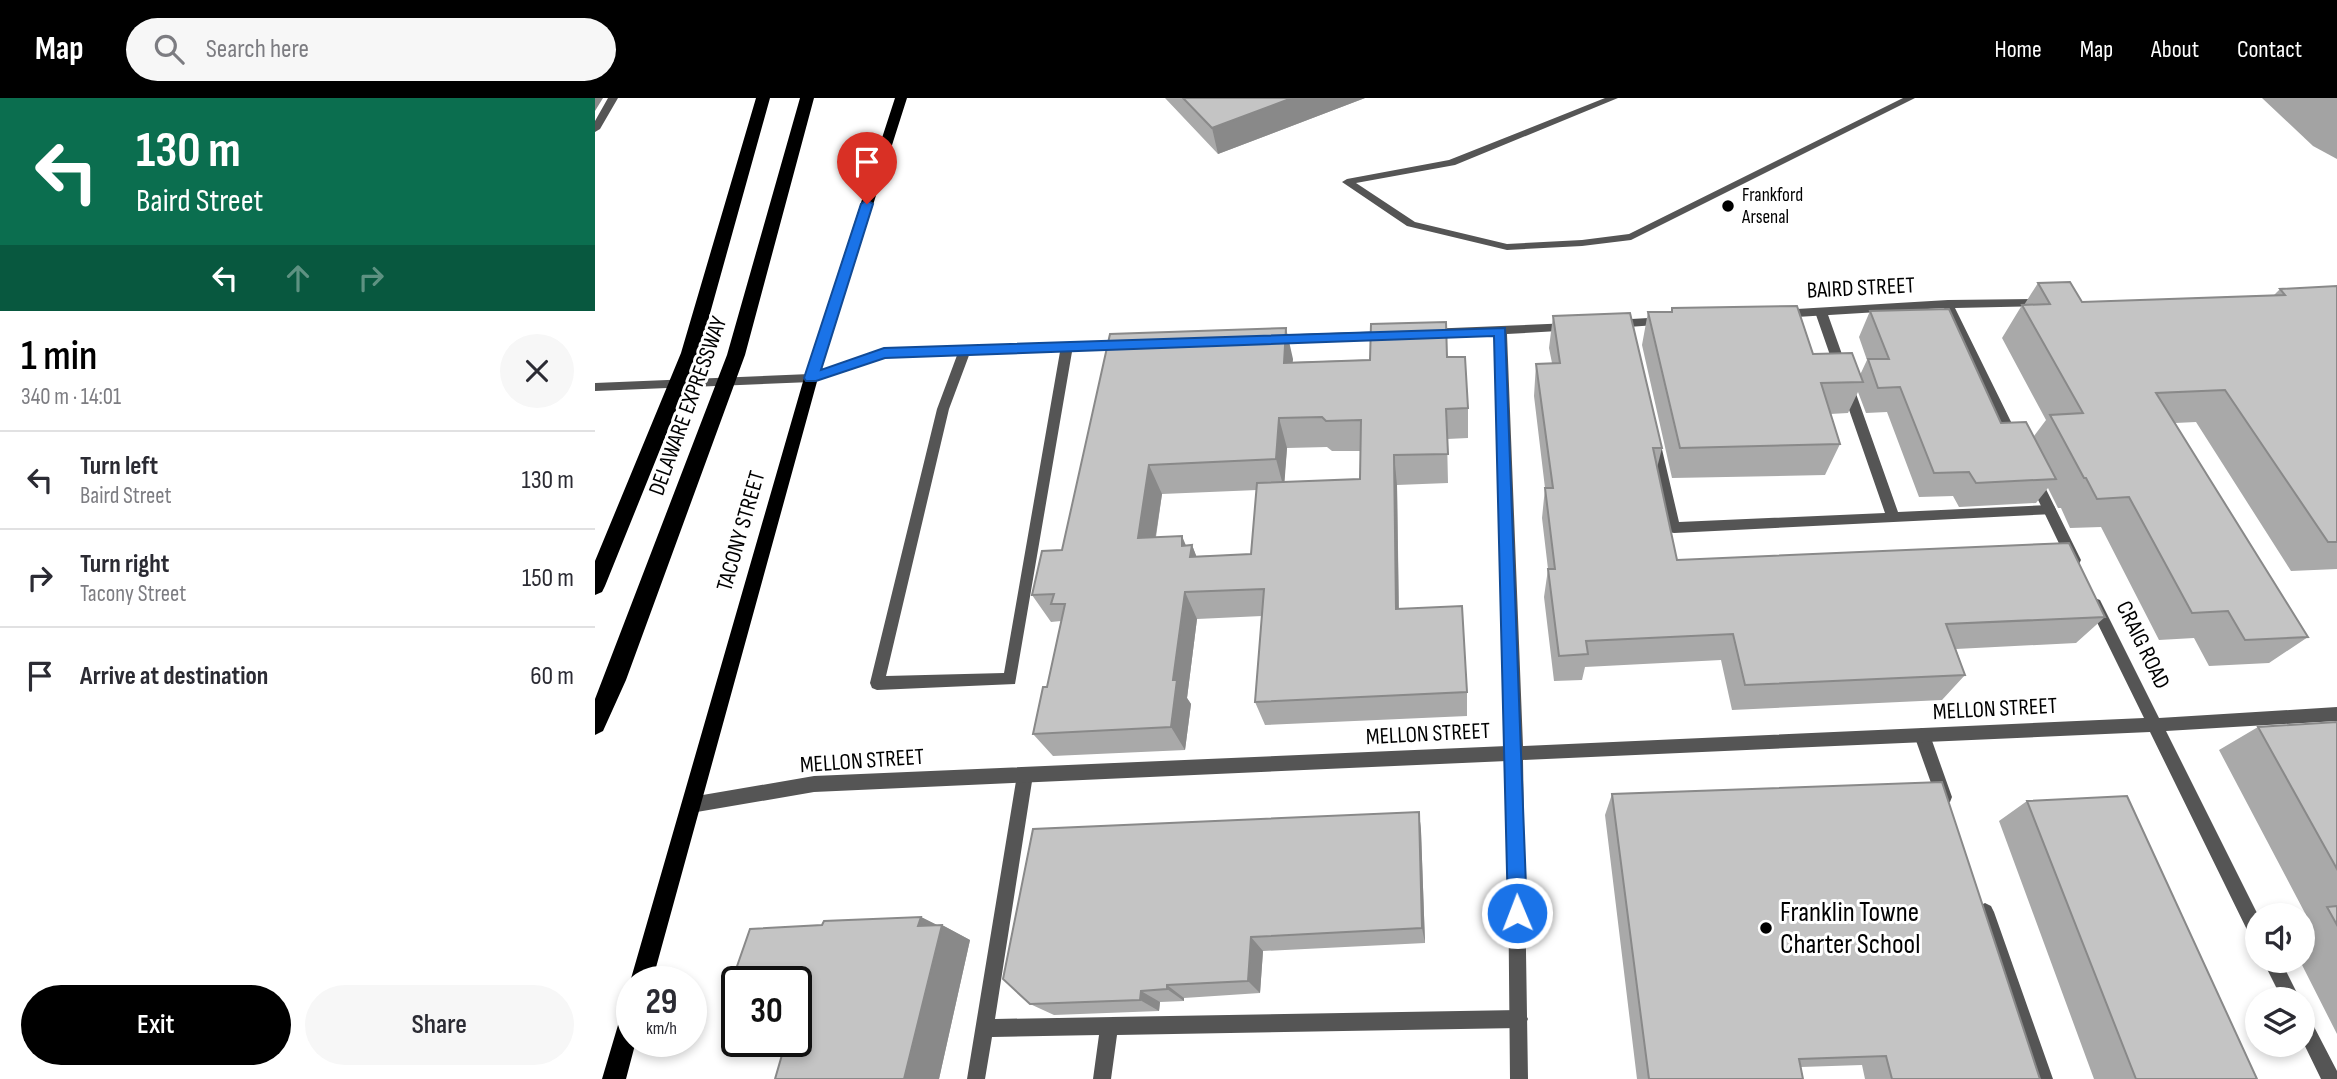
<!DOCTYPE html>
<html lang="en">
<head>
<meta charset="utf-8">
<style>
  :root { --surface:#fff; --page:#f7f7f7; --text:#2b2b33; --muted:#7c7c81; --line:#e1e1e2; --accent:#000 }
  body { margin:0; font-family:"Sofia Sans Condensed",sans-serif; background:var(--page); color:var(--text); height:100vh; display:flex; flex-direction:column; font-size:26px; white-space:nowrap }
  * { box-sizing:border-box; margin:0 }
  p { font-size:23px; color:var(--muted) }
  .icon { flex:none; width:38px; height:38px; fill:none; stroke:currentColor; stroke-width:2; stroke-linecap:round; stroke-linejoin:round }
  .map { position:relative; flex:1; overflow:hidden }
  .sheet { display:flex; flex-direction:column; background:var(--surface); width:595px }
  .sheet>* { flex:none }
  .top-card { background:#0b6e4f; color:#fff; overflow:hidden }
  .buttons { position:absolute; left:1650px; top:805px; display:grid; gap:14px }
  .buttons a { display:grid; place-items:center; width:70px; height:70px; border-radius:50%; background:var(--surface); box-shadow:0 4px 10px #0003; font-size:35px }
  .speed { position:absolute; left:21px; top:868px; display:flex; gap:14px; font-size:35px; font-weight:700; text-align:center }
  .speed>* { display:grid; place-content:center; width:91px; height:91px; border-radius:50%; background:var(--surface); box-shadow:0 4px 10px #0003; line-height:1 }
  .speed small { font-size:18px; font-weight:400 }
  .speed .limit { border:4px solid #111; border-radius:10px; background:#fff; color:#111 }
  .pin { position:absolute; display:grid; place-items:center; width:60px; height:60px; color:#fff; margin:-72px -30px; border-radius:50% 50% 50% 0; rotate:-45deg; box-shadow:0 0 7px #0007 }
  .pin .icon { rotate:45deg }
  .me { position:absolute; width:77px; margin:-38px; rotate:359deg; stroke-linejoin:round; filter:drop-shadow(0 0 5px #0008) }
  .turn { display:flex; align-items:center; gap:24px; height:147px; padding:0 21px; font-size:32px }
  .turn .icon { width:91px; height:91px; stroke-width:2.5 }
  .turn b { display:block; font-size:49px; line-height:60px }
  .lanes { display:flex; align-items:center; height:66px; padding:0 21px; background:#0003; justify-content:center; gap:35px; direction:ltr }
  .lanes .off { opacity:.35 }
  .round { display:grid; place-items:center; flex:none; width:74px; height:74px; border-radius:37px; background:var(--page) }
  .summary { display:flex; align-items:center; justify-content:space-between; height:119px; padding:0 21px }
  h1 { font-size:42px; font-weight:600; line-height:52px; color:var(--accent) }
  .button { display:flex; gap:14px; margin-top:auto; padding:14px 21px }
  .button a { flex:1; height:80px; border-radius:42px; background:var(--accent); color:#fff; font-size:28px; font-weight:600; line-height:80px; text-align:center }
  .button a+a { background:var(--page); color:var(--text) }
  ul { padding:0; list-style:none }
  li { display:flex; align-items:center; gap:21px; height:98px; padding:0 21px; border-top:2px solid var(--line) }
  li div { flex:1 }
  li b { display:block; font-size:26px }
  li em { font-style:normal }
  header { display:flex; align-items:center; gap:42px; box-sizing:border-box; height:98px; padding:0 35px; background:var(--accent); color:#fff }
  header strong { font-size:33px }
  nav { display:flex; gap:38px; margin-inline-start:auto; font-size:24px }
  .search { width:490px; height:63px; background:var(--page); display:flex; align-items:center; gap:18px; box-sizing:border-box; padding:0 24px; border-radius:38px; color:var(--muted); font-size:26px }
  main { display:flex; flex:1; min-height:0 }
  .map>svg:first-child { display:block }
  .water { fill:#a3a3a3 }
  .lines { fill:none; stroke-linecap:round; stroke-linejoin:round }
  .service { fill:#555; fill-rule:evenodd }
  .minor { fill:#555; fill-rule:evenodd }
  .primary { fill:#000; fill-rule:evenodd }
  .motorway { fill:#000; fill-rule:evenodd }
  .wall { fill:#a9a9a9; fill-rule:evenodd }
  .shaded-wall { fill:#898989 }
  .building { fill:#c4c4c4; stroke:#898989; stroke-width:2; fill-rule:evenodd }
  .route { fill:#1a73e8; stroke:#114b97; stroke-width:2 }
  .poi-dot { fill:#000; stroke:#fff; stroke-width:2.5 }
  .labels { text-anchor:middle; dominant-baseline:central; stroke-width:6; stroke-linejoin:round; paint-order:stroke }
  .far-poi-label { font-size:19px; fill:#000; stroke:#fff; text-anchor:start }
  .street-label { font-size:23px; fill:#000; stroke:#fff }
  .near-poi-label { font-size:28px; fill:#000; stroke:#fff; text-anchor:start }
</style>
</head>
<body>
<header>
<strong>Map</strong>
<div class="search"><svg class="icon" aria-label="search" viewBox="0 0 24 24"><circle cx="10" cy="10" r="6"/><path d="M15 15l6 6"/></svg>Search here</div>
<nav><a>Home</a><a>Map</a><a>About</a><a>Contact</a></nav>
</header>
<main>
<section class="sheet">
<div class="top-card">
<div class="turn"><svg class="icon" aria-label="left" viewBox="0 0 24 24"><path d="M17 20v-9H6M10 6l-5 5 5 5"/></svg><div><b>130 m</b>Baird Street</div></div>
<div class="lanes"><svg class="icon" aria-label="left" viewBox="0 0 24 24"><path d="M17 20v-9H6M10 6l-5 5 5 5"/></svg><svg class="icon off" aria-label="ahead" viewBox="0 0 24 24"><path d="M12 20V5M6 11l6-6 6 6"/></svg><svg class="icon off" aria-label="right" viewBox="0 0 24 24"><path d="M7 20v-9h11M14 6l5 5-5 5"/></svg></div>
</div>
<div class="summary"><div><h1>1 min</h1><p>340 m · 14:01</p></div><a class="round"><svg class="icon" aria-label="close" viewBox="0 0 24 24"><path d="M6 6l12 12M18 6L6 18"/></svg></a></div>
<ul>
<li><svg class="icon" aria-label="left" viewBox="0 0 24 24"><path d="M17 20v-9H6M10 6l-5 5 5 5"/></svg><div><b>Turn left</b><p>Baird Street</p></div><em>130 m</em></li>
<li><svg class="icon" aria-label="right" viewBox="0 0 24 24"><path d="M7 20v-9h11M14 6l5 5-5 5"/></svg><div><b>Turn right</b><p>Tacony Street</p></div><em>150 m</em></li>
<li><svg class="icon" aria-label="arrive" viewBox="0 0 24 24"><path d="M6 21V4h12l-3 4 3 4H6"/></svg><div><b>Arrive at destination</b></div><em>60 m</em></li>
</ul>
<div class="button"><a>Exit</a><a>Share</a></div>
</section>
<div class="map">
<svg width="1742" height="981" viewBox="0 0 1742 981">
  <rect width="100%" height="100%" fill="#fff"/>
  <!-- water -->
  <path class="water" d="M1667 0H1742V61L1718 48Z"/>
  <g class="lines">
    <!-- service -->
    <path class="service" d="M13 0H23L5 31 0 34V23Z
      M1010 0H1023L860 67 761 85 820 124 912 146 987 142 1034 136 1308 0H1320L1036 142 987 148 912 152 812 128 747 84 752 81 854 62Z
      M1226 210 1232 214 1303 414 1454 407 1459 408 1461 412 1459 416 1079 435 1074 434 1054 347 1060 342 1066 347 1084 424 1290 415 1220 214Z
      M472 244 478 248 420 586 282 592 277 590 275 585 342 311 364 252 370 248 376 252 354 311 291 578 409 575 466 248Z
      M1327 630 1332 632 1335 637 1357 699 1355 704 1349 707 1343 704 1341 699 1319 637 1322 632Z
      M430 670 436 672 438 677 400 921 924 912 930 915 933 921 930 927 924 930 522 937 516 981H498L504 937 397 939 390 981H372L422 677 424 672Z
      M1390 805 1396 808 1399 814 1458 981H1440L1381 814 1384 808Z"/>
    <!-- minor -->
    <path class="minor" d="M1448 201 1452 202V208L1360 210 1424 340 1418 345 1412 340 1349 210 1185 220 1179 216 1185 212 1353 202Z
      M1070 219 1074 220V226L1020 230 1014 226 1020 222Z
      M976 225 980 226V232L912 236 928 648 1549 620 1493 506 1495 502 1500 500 1505 502 1564 620 1742 609V623L1571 633 1663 817 1662 842 1656 840 1555 634 928 662 933 981H915L912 663 219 694 96 715 90 712 88 707 90 702 96 699 219 678 912 648 900 236 832 239 826 235 832 231Z
      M794 233 800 237 794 241 674 245 668 241 674 237Z
      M532 242 538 246 532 250 290 259 216 284 0 293V285L215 276 289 251Z
      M1440 378 1445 379 1486 462 1484 466H1474L1472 462 1434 383Z
      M1668 863H1686L1705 901H1687Z
      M1708 916 1714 919 1742 973V981H1726L1708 944Z"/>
    <!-- primary -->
    <path class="primary" d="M300 0H312L223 280 57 884H37V889L35 884 209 280Z
      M37 906V943H41L31 981H7L26 917 29 909Z"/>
    <!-- motorway -->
    <path class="motorway" d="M161 0H175L104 255 10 488 7 494 0 497V463L86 255Z
      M205 0H219L150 257 31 582 8 633 0 637V601L132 257Z"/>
  </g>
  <!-- wall -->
  <path class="wall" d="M570 0H770L623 56Z
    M1443 185 1487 204 1679 197 1685 191 1742 188V471L1696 473 1601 324 1580 325 1713 539 1674 565 1614 568 1599 540 1564 542 1506 429 1475 430 1466 410H1463L1453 390 1441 405 1364 409 1358 398 1324 399 1292 314 1271 315 1263 294 1253 315 1235 316 1245 346 1230 377 1077 380 1047 247 1053 214H1076L1077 210 1218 256 1265 277 1272 262 1264 239 1275 213 1406 325 1439 338 1451 322 1407 240 1427 207H1429Z
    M958 218 1067 350 1062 370 1082 462 1510 519 1481 545 1361 551 1370 577 1347 602 1137 612 1126 562 990 569 987 582 959 583 949 499 953 471 947 420 950 390 939 298 941 266 957 265 954 250Z
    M515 236 698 261 697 264 852 259 873 310V340L852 341 853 385 802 387 804 511 872 594V618L670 627 660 604 667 518 602 521 592 600 596 606 590 652 458 658 438 636 452 589 466 523 456 524 437 497 467 452ZM732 349 737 353H765V381L689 384 692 350ZM662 392 656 456 601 458 597 447 592 448 561 439 567 396Z
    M1742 624V936L1705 863H1708V818L1711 817 1624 652 1663 629Z
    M1017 696 1445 981H1270L1267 967 1206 969 1208 981H1042L1010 717Z
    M1432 703 1662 981H1499L1404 723Z
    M824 714 826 733 830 845 668 853 665 895 589 900V903L565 904 564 913 459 917 435 906Z
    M326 819 342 827H347L375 842 344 981H180L191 943H201V911L203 907H201V884H142V899L132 897 155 831 227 827 229 823Z"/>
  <!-- shaded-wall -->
  <path class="shaded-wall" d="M0 0H8L0 13Z
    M697 0H770L623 56 617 30Z
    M691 230 698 261 695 295 689 265Z
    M684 320 692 350 689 391 681 361Z
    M799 357 802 387 804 537 801 511Z
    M554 367 567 396 556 468 543 440Z
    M587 438 595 457 597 447 608 475 587 448Z
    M590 494 602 521 592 600 596 606 590 652 576 629 578 582Z
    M824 714 826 733 830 845 827 830Z
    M326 819 346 829 347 827 375 842 344 981H309L323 828Z
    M656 839 668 853 665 895 653 883Z
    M572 887 589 900V903L572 891Z
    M546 893 565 904 564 913 545 902Z"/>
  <!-- building -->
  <path class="building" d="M588 0H697L617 30Z
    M1475 184 1487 204 1690 197 1685 191 1742 188V444H1733L1630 292 1561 295 1713 539 1650 542 1633 513 1597 515 1534 399 1502 401 1491 380H1489L1455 317 1488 315 1427 207 1455 206 1443 185Z
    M1202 208 1218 256 1257 255 1268 284 1226 285 1245 346 1085 350 1053 214H1077V210Z
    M1354 211 1406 325 1431 324 1461 381 1381 385 1374 374 1339 375 1305 289 1283 290 1273 261H1294L1275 213Z
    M1035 215 1067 350H1058L1082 462 1474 445 1510 519 1351 526 1370 577 1150 587 1138 536 991 543 993 556 964 558 953 471H960L950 390H958L941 266 965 265 958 218Z
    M851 224 852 259H870L873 310 851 311 853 356 799 357 801 511 867 508 872 594 660 604 669 491 590 494 578 582H582L576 629 438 636 448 589H452L470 506H456L459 496 437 497 447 453 467 452 515 236 691 230 689 265 775 262 776 226ZM727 319 731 323 766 322 765 381 662 385 656 456 595 459 597 447 587 448V438L543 440 554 367 681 361 684 320Z
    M1742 624V771L1663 629Z
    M1347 684 1445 981H1297L1291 958 1204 961 1208 981H1054L1017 696Z
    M1532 698 1662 981H1541L1432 703Z
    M824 714 827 830 656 839 653 883 572 887V891L546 893 545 902 435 906 408 881 438 731Z
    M1742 808V827L1732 809Z
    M326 819 323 828 347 827 309 981H180L191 943H201V911L207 892 201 893V884H142V896L132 897 155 831 227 827 229 823Z"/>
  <!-- route -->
  <path class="route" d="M272 102 278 106 226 272 289 250 910 230 932 815 929 822 922 824 915 822 913 815 899 238 290 260 221 283H211L209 280 266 106Z"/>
  <!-- markers -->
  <g class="poi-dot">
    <circle cx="1133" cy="108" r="7"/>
    <circle cx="1171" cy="830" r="7"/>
  </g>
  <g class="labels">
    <!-- far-poi labels -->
    <g class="far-poi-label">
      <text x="1147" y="97">Frankford<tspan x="1147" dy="22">Arsenal</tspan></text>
    </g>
    <!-- street labels -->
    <g class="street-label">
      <text transform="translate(1266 190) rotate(-3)">BAIRD STREET</text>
      <text transform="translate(93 308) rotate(-70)">DELAWARE EXPRESSWAY</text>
      <text transform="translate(146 433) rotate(-74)">TACONY STREET</text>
      <text transform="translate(1548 547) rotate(64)">CRAIG ROAD</text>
      <text transform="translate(1400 611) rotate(-3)">MELLON STREET</text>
      <text transform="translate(833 636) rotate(-3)">MELLON STREET</text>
      <text transform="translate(267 663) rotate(-4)">MELLON STREET</text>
    </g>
    <!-- near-poi labels -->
    <g class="near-poi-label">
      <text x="1185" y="814">Franklin Towne<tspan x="1185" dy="32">Charter School</tspan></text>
    </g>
  </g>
</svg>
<div class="buttons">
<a><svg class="icon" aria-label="sound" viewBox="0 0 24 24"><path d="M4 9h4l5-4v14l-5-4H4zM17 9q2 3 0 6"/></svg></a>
<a><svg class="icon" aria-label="layers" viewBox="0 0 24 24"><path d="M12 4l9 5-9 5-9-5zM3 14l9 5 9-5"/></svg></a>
</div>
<div class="speed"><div>29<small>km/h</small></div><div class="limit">30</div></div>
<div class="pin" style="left:272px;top:106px;background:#d93025"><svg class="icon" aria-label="arrive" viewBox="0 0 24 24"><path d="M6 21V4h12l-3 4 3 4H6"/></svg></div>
<svg class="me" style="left:922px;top:815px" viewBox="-20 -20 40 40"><circle r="17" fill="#1a73e8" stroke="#fff" stroke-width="3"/><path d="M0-11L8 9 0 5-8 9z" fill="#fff"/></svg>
</div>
</main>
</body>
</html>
